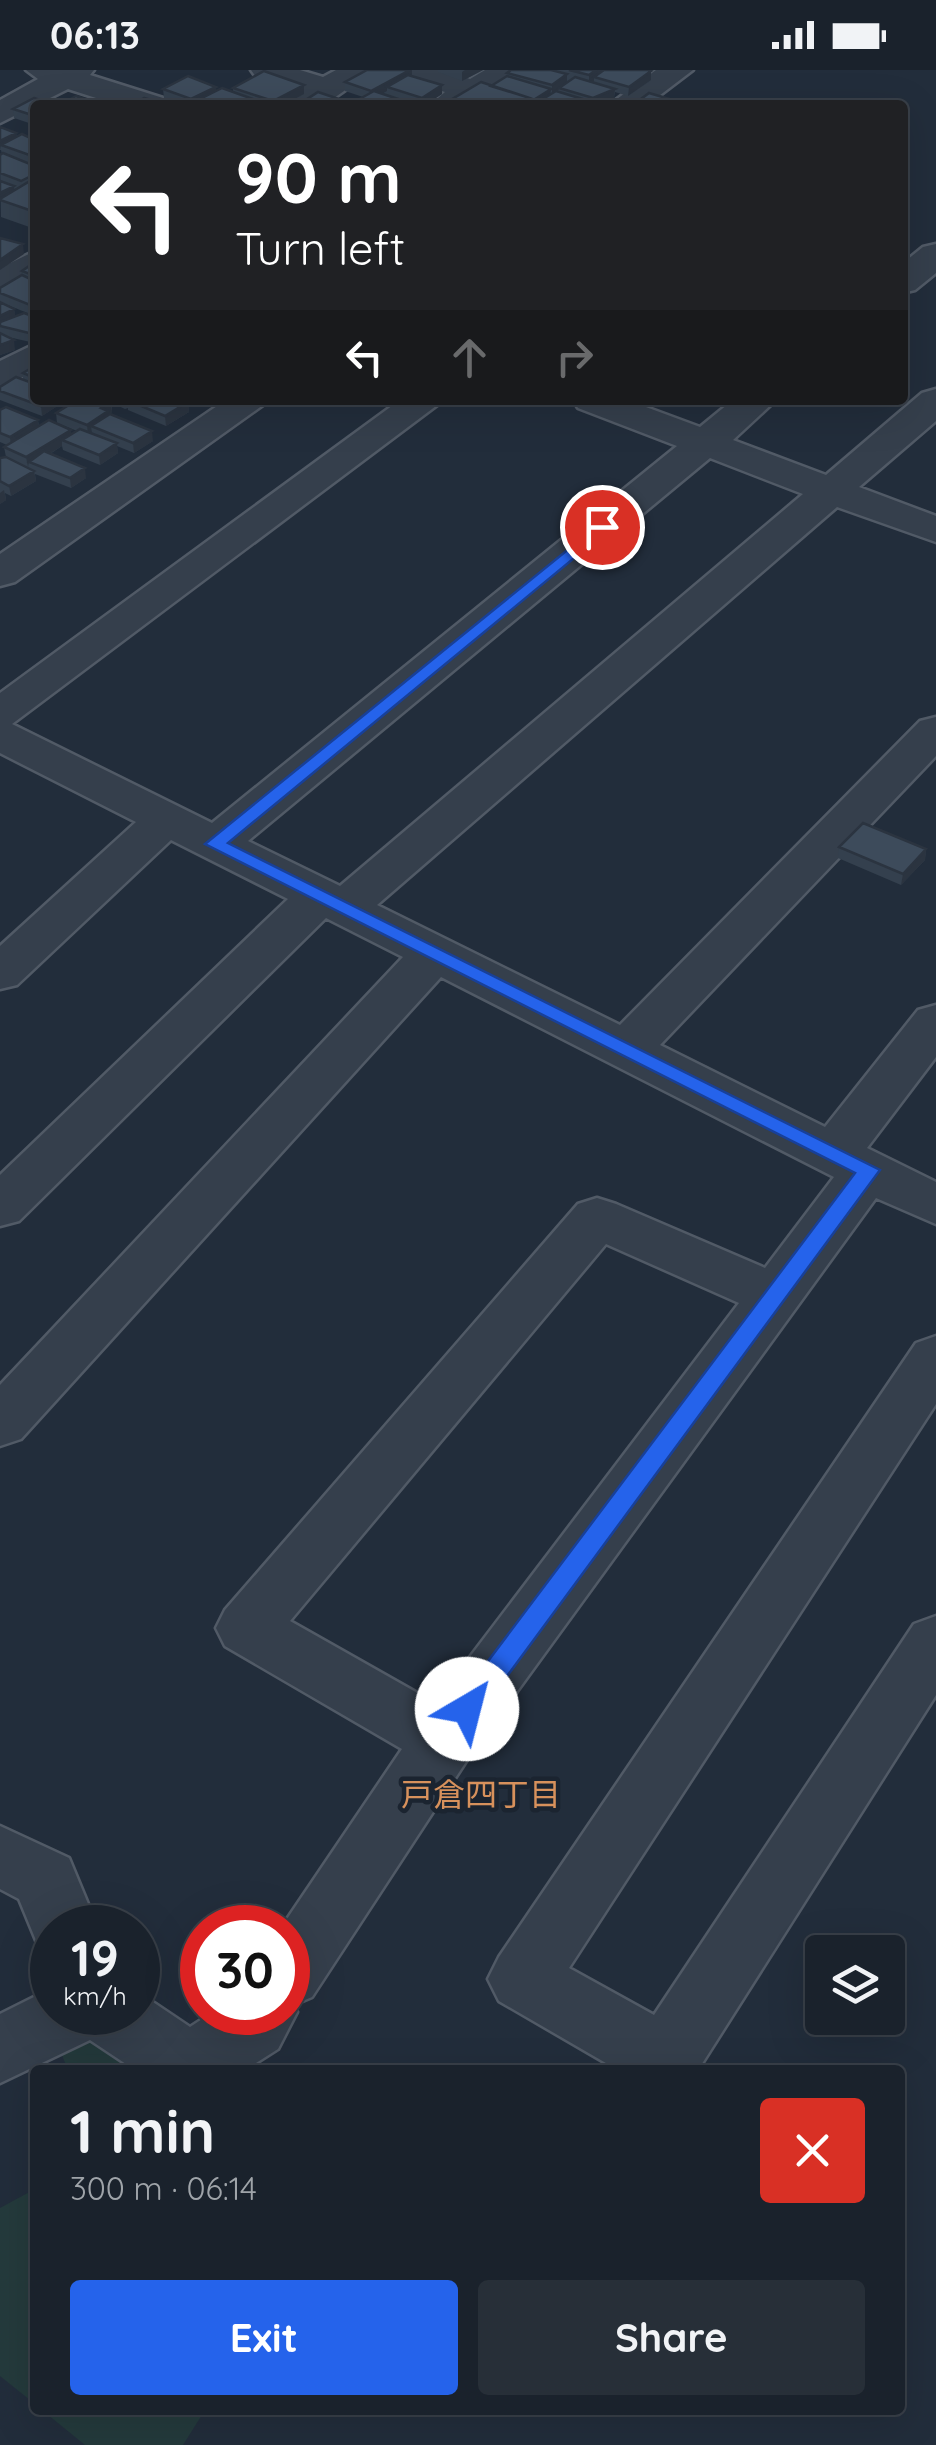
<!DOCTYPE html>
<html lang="en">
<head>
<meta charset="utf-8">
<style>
  :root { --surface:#1a222c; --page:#272f38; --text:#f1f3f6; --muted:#9fa4a9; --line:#383f48; --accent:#2563eb }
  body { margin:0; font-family:Quicksand,"Noto Sans JP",sans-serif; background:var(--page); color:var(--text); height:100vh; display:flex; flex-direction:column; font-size:38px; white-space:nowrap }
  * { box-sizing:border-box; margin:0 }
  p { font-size:32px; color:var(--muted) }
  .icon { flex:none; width:55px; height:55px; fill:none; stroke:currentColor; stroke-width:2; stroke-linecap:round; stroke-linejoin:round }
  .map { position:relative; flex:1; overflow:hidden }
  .panel { position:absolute; left:30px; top:1995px; width:875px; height:350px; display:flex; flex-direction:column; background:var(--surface); border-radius:10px; box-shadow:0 10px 40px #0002,0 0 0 2px var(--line) }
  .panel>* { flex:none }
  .top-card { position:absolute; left:30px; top:30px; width:878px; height:305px; border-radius:10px; box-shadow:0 10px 40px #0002,0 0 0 2px var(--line); background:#202124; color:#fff; overflow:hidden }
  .buttons { position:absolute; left:805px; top:1865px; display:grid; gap:20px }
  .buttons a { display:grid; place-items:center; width:100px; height:100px; border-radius:10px; background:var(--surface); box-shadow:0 10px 40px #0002,0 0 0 2px var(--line); font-size:50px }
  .speed { position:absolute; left:30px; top:1835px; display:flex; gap:20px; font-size:50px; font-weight:700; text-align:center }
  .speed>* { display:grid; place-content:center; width:130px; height:130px; border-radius:50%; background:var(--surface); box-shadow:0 10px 40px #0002,0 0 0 2px var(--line); line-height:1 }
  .speed small { font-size:25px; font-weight:400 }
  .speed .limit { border:15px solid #d22; background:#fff; color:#111 }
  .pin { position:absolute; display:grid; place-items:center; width:85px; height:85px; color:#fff; margin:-42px; border:5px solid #fff; border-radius:50%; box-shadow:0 2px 10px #0007 }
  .me { position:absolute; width:110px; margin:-55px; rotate:37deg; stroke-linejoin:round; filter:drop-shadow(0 0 8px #0008) }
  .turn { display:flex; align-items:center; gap:35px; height:210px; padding:0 40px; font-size:45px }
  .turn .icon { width:130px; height:130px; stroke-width:2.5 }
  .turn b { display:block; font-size:70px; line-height:85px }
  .lanes { display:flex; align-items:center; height:95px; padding:0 40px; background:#0003; justify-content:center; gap:50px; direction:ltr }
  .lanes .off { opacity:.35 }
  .round { display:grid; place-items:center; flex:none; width:105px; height:105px; border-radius:10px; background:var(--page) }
  .head { display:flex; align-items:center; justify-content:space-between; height:170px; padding:0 40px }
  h1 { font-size:60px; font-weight:800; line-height:75px }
  .cta { display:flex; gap:20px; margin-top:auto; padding:20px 40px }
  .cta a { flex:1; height:115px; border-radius:10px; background:var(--accent); color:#fff; font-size:40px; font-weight:800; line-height:115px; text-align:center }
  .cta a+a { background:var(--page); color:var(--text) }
  .status { display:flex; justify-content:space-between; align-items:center; height:70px; padding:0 50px; background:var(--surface); direction:ltr }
  .status svg { height:28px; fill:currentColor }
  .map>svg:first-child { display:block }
  .green { fill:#243a3c }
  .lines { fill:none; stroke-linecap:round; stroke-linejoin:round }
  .minor-casing { stroke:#515a66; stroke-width:5 }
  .minor { fill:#353f4c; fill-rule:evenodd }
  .wall { fill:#34404e }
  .shaded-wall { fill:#2b3440 }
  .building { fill:#3d4b5b; stroke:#2b3440; stroke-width:2.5 }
  .route { fill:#2563eb; stroke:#184099; stroke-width:2.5 }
  .labels { text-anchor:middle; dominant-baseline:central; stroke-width:9; stroke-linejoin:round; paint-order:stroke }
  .neighbourhood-label { font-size:32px; fill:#d7915c; stroke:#1b2430 }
</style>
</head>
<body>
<div class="status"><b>06:13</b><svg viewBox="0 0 49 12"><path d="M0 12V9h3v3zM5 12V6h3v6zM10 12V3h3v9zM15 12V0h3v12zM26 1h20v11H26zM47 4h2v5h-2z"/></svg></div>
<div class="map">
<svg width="936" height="2375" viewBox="0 0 936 2375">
  <rect width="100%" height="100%" fill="#222d3b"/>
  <!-- green -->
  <path class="green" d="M65 1969 110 1971 126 2000H68L59 1978Z
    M35 2119V2334L0 2306V2138Z
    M42 2340H205L183 2375H85Z"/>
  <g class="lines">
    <!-- minor casing -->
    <g class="minor-casing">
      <path id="minor" d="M26 0H94L90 5 163 28 167 35H118L68 19 0 53V30L38 9Z
        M251 0H300L323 7 336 0H374L324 35H285L301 21 256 7Z
        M393 0H442L470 9 485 0H525L470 35H430L445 22 398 7Z
        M656 0H693L647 35H609Z
        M936 174V203L915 220 902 223V194L923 177Z
        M35 181V207L0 224V198Z
        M35 274V301L0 318V291Z
        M936 319V351L859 417 936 446V472L837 437 377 835 620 955 920 651 936 647V686L660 975 825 1057 918 940 936 935V987L867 1078 936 1112V1154L876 1128 467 1690 312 1927 293 1935 297 1942 278 1979 245 2000H135L90 1970 0 2013V1944L52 1918V1942H138V1922L190 1957 213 1942H288V1858H281L402 1679 225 1576 216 1558 225 1540 578 1134 597 1128 616 1134 765 1198 834 1107 441 907 21 1369 0 1376V1315L403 887 326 848 19 1151 0 1156V1105L288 829 171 770 17 915 0 919V876L136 752 0 683V623L400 330H444L12 654 212 753 677 376 578 338 573 330H627L700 357 733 330H776L733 370 826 405 922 323ZM710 388 803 424 340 816 248 771ZM606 1174 739 1233 435 1633 290 1551Z
        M226 330H270L15 512 0 516V484Z
        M936 1266V1334L569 1898 654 1945 914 1554 936 1546V1625L698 2000H618L499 1931 488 1909 499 1887 916 1273Z
        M0 1756 69 1788 98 1858H52V1884L40 1880 19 1829 0 1819Z"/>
    </g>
    <!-- minor -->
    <use href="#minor" class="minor"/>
  </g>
  <!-- wall -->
  <path class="wall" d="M367 0H412V6L442 24 425 35 410 33V35H354V32L363 27 345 21V12Z
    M438 0H483L462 11 438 2Z
    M511 0H648L651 1V10L628 26 615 22 614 28 598 35H449V31L491 16 507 6V3Z
    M304 15V24L283 35H183L164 28 163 19 233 22V18Z
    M35 35V55L14 48 13 39Z
    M0 57 16 63 17 67 35 70V159L1 147 0 85 2 84 1 80H0Z
    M35 192V246L0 232V218L23 206 22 201Z
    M0 232 14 239 15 246 35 247V273L8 267 15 280 0 285Z
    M35 296V330L62 333 42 346 0 330V317L23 310V303Z
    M77 330H183L188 332 189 342 166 356 128 340V338L125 339 112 333V342L109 344 153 371 134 383 117 376 118 383 100 395 63 380 62 376 50 384 86 408 71 418 35 404 36 411 11 426 5 423 6 430 0 434V388L6 387 4 377 7 375 0 372V340L38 350 39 357 71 364 77 361 57 353 56 343Z
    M839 777 926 779 925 790 901 815 838 788Z"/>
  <!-- shaded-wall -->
  <path class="shaded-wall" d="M410 0H412V8L387 17V21L371 30V21Z
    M465 0H483L462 11V2Z
    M596 0H608L594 7V11L589 14V5Z
    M651 1V10L628 26 629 17Z
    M567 4V14L552 24V15Z
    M304 15V24L283 35H273V31Z
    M442 15V24L425 35H422V28Z
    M216 17 217 26 196 31V35H192L191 29Z
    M551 19 550 28 538 32V35H532V31Z
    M615 19 614 28 598 35H593V28Z
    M16 63 17 73 1 75 0 80V71Z
    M14 116 15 125 0 130V123Z
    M23 174 24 184 0 200V190Z
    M14 239 16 249 0 256V246Z
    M14 270 15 280 0 285V275Z
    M51 330H62V333L42 346 41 336Z
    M111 332 112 342 91 356 92 363 88 365 87 355 101 338Z
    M188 332 189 342 166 356 165 346Z
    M38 350 39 360 11 377 10 367Z
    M71 360 72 370H62V376L33 394 29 392 28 397 26 387Z
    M152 361 153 371 134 383 133 373Z
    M117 373 118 383 100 395 99 385Z
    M85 398 86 408 71 418 70 408Z
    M34 401 36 411 11 426 9 416Z
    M4 420 6 430 0 434V423Z
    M926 779 925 790 901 815 903 804Z"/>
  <!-- building -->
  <path class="building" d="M367 0H410L371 21 345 12Z
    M511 0H551L567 4 552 15 507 3Z
    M569 0H596L589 5Z
    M604 0H648L651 1 629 17 594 7Z
    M264 1 304 15 273 31 233 18Z
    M408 5 442 15 422 28 387 17Z
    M188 6 216 17 191 29 163 19Z
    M507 6 551 19 532 31 530 28 491 16Z
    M575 7 615 19 593 28 559 18Z
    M481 12 530 28 519 35H462L449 31Z
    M222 18 264 33 260 35H206L196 31Z
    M374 21 410 33 407 35H362L354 32Z
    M556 21 596 33 593 35H549L538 32Z
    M318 22 342 30 333 35H298Z
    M649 23 690 35H633Z
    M76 26 101 35H59Z
    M34 28 55 35H35V46L13 39Z
    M144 28 170 35H132Z
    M0 57 16 63 0 71Z
    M22 64 35 70V87L1 75Z
    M3 83 35 96V104L21 111 0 103V85Z
    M35 108V142L0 130V129Z
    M0 111 14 116 0 123Z
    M0 168 23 174 0 190Z
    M35 192V206L22 201Z
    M22 205 35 211V237L0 223V218Z
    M0 232 14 239 0 246Z
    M24 243 35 247V263L33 264 0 256V252Z
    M0 263 14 270 0 275Z
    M35 296V308L23 303Z
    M16 307 35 314V330H51L41 336 0 321V317Z
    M77 330H107L111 332 101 338 108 341 87 355 56 343Z
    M127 330H183L188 332 165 346Z
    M6 337 38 350 10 367 0 363V340Z
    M110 344 152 361 133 373 91 356Z
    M49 350 71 360 26 387 4 377Z
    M80 359 117 373 99 385 62 370Z
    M44 381 85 398 70 408 29 392Z
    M6 387 34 401 9 416 0 411V388Z
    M863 753 926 779 903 804 839 777Z"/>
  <!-- route -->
  <path class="route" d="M602 452 607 453V461L228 773 880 1100 477 1647H458L454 1639 458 1631 855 1103 205 774Z"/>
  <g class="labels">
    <!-- neighbourhood labels -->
    <g class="neighbourhood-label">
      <text x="481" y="1724">戸倉四丁目</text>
    </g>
  </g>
</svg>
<div class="buttons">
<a><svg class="icon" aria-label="layers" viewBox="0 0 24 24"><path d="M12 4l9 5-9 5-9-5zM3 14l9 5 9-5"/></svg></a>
</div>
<div class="speed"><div>19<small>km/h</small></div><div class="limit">30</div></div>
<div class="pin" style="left:602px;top:457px;background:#d93025"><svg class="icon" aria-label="arrive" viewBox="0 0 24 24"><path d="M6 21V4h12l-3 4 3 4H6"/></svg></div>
<svg class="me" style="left:467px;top:1639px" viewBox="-20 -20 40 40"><circle r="19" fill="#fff"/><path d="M0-13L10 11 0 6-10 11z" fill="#2563eb"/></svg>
<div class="top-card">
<div class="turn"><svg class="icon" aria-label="left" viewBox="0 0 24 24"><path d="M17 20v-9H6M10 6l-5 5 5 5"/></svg><div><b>90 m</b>Turn left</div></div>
<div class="lanes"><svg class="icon" aria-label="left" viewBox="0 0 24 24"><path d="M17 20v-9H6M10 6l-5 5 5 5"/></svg><svg class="icon off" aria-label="ahead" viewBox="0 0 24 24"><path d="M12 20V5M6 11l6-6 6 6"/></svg><svg class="icon off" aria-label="right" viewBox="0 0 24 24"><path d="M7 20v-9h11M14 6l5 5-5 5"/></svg></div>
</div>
<section class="panel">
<div class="head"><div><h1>1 min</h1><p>300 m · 06:14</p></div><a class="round" style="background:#d93025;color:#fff"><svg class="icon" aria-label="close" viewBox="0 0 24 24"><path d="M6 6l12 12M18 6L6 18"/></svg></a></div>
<div class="cta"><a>Exit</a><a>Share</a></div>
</section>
</div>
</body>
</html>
